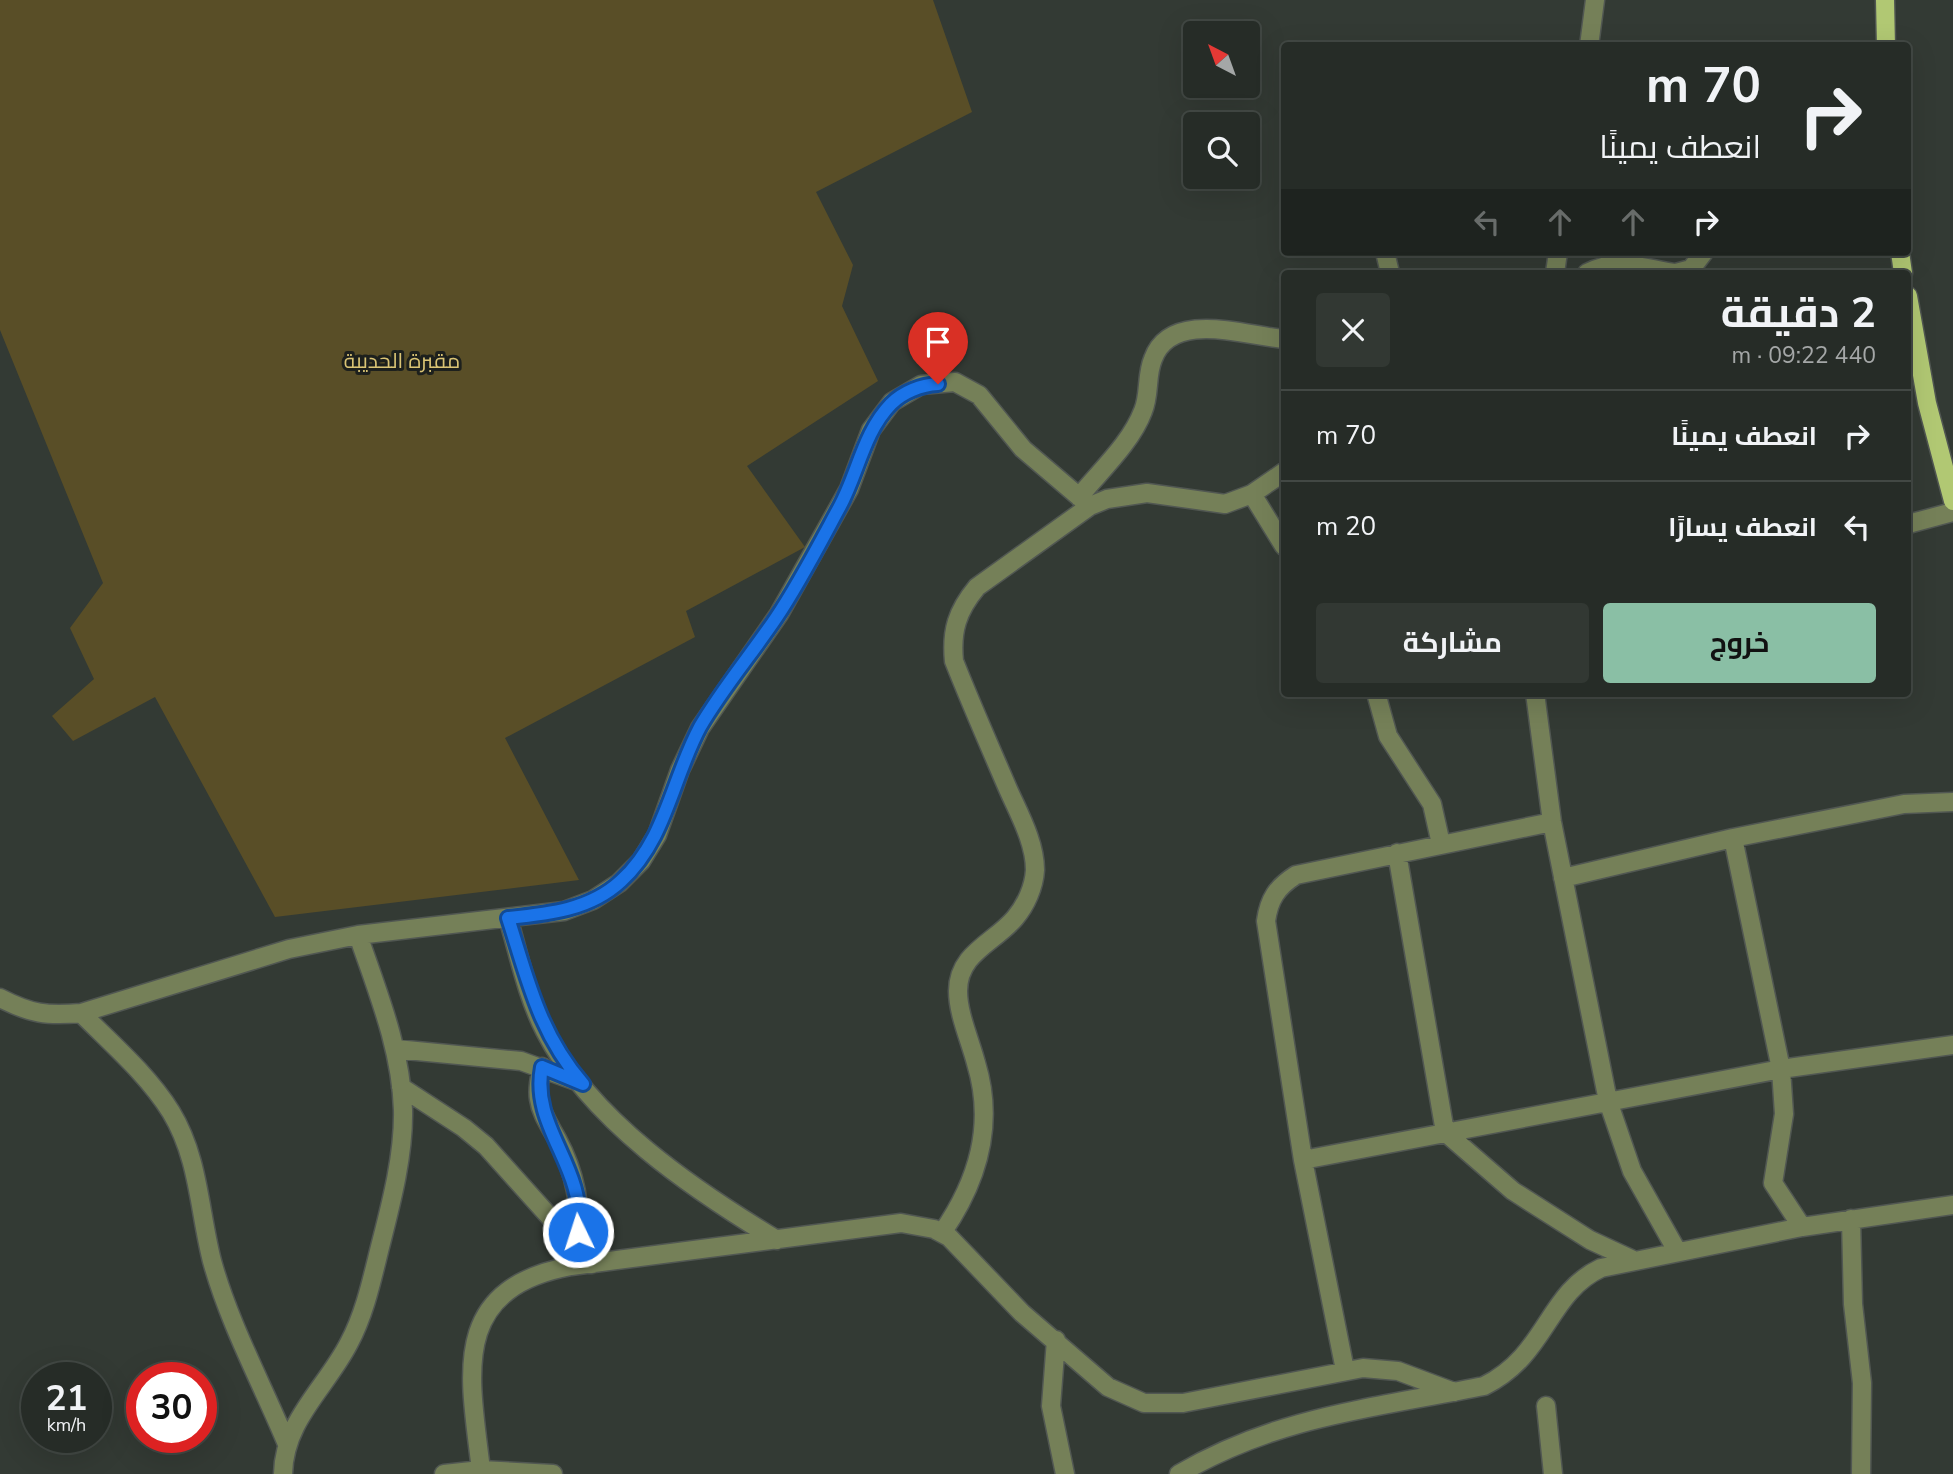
<!DOCTYPE html>
<html lang="ar">
<head>
<meta charset="utf-8">
<style>
  :root { --surface:#262c27; --page:#323833; --text:#f1f3f6; --muted:#a4a7a7; --line:#424844; --accent:#8abfa5 }
  body { margin:0; font-family:"Nunito Sans",Cairo,sans-serif; background:var(--page); color:var(--text); direction:rtl; height:100vh; display:flex; flex-direction:column; font-size:26px; white-space:nowrap }
  * { box-sizing:border-box; margin:0 }
  p { font-size:23px; color:var(--muted) }
  .icon { flex:none; width:38px; height:38px; fill:none; stroke:currentColor; stroke-width:2; stroke-linecap:round; stroke-linejoin:round }
  .map { position:relative; flex:1; overflow:hidden; direction:ltr }
  .details { position:absolute; left:1281px; top:270px; width:630px; height:427px; display:flex; flex-direction:column; background:var(--surface); border-radius:7px; box-shadow:0 7px 28px #0002,0 0 0 2px var(--line); direction:rtl }
  .details>* { flex:none }
  .hud { position:absolute; left:1281px; top:42px; width:630px; height:214px; border-radius:7px; box-shadow:0 7px 28px #0002,0 0 0 2px var(--line); direction:rtl; background:#262c27; color:var(--text); overflow:hidden }
  .needle { width:46px; rotate:319deg }
  .fabs { position:absolute; left:1183px; top:21px; display:grid; gap:14px }
  .fabs a { display:grid; place-items:center; width:77px; height:77px; border-radius:7px; background:var(--surface); box-shadow:0 7px 28px #0002,0 0 0 2px var(--line); font-size:35px }
  .speed { position:absolute; left:21px; top:1362px; display:flex; gap:14px; font-size:35px; font-weight:700; text-align:center }
  .speed>* { display:grid; place-content:center; width:91px; height:91px; border-radius:50%; background:var(--surface); box-shadow:0 7px 28px #0002,0 0 0 2px var(--line); line-height:1 }
  .speed small { font-size:18px; font-weight:400 }
  .speed .limit { border:10px solid #d22; background:#fff; color:#111 }
  .pin { position:absolute; display:grid; place-items:center; width:60px; height:60px; color:#fff; margin:-72px -30px; border-radius:50% 50% 50% 0; rotate:-45deg; box-shadow:0 0 7px #0007 }
  .pin .icon { rotate:45deg }
  .me { position:absolute; width:77px; margin:-38px; rotate:356deg; stroke-linejoin:round; filter:drop-shadow(0 0 5px #0008) }
  .turn { display:flex; align-items:center; gap:24px; height:147px; padding:0 35px; font-size:32px }
  .turn .icon { width:91px; height:91px; stroke-width:2.5 }
  .turn b { display:block; font-size:49px; line-height:60px }
  .lanes { display:flex; align-items:center; height:66px; padding:0 35px; background:#0003; justify-content:center; gap:35px; direction:ltr }
  .lanes .off { opacity:.35 }
  .round { display:grid; place-items:center; flex:none; width:74px; height:74px; border-radius:7px; background:var(--page) }
  .overview { display:flex; align-items:center; justify-content:space-between; height:119px; padding:0 35px }
  h1 { font-size:42px; font-weight:700; line-height:52px }
  .action { display:flex; gap:14px; margin-top:auto; padding:14px 35px }
  .action a { flex:1; height:80px; border-radius:7px; background:var(--accent); color:#111; font-size:28px; font-weight:700; line-height:80px; text-align:center }
  .action a+a { background:var(--page); color:var(--text) }
  ul { padding:0; list-style:none }
  li { display:flex; align-items:center; gap:21px; height:91px; padding:0 35px; border-top:2px solid var(--line) }
  li div { flex:1 }
  li b { display:block; font-size:26px }
  li em { font-style:normal }
  .map>svg:first-child { display:block }
  .green { fill:#594e27 }
  .lines { fill:none; stroke-linecap:round; stroke-linejoin:round }
  .minor-casing { stroke:#515752; stroke-width:21 }
  .major-casing { stroke:#515752; stroke-width:21 }
  .minor { stroke:#758058; stroke-width:18 }
  .major { stroke:#b1c873; stroke-width:18 }
  .route-casing { stroke:#114b97; stroke-width:18 }
  .route { stroke:#1a73e8; stroke-width:12 }
  .labels { text-anchor:middle; dominant-baseline:central; stroke-width:6; stroke-linejoin:round; paint-order:stroke }
  .park-label { font-size:21px; fill:#dac474; stroke:#1d201d }
</style>
</head>
<body>
<div class="map">
<svg width="1953" height="1474" viewBox="0 0 1953 1474">
  <rect width="100%" height="100%" fill="#333a34"/>
  <!-- green -->
  <path class="green" d="M0 0H933L972 112 816 192 853 265 842 306 878 381 747 466 805 547 686 611 695 637 505 738 579 880 275 917 155 697 73 741 52 716 94 679 70 628 103 583 0 330Z"/>
  <g class="lines">
    <!-- minor casing -->
    <g class="minor-casing">
      <path id="minor" d="M1589 46 1595 0
        M1385 252 1390 273
        M1555 273 1558 252
        M1587 273C1618 257 1642 268 1674 273
        M1676 273 1691 269 1704 252
        M1252 494 1284 546
        M1079 497C1100 471 1131 443 1143 411 1150 395 1146 375 1153 359 1171 309 1246 336 1284 339
        M1908 524 1953 512
        M1376 693 1388 736 1432 804 1441 844
        M1535 693 1552 822 1608 1101 1632 1171 1677 1251
        M1733 838 1781 1069 1784 1114 1773 1183 1802 1227
        M1397 853 1445 1132 1513 1191 1590 1240 1631 1259
        M1563 878 1733 838 1904 804 1953 802
        M508 918C519 955 527 996 545 1031 590 1120 694 1190 777 1240
        M0 998C31 1014 47 1016 81 1013L289 949 358 935 564 911 593 900 619 883 641 861 657 835 680 770 700 728 779 614 849 489 871 430 892 402 921 385 955 382 979 395 1023 449 1090 506
        M81 1013C112 1044 148 1075 171 1112 199 1158 199 1210 212 1261 229 1323 262 1384 287 1444
        M396 1049 521 1061 576 1081
        M542 1067C540 1077 537 1088 539 1099 541 1114 550 1126 557 1139 574 1170 584 1210 575 1244
        M401 1087 464 1128 486 1146 592 1264
        M1303 1160 1781 1069 1953 1045
        M1851 1219 1853 1304 1862 1383 1861 1474
        M942 1233C978 1181 995 1125 976 1063 970 1040 958 1014 958 991 958 953 994 943 1015 918 1026 905 1034 887 1035 870 1035 842 1019 814 1008 789 990 747 971 704 954 661 951 631 957 611 977 587L1090 506 1107 499 1147 493 1225 504 1252 494 1284 472
        M1056 1340 1051 1406 1065 1474
        M1345 1370 1303 1160 1266 921C1269 899 1277 887 1296 875L1552 822
        M1546 1406 1553 1474
        M481 1470C470 1376 448 1289 571 1266L901 1223 934 1229 949 1237 1022 1313 1108 1387 1144 1403H1183L1363 1368 1398 1371 1454 1392
        M283 1474C284 1420 326 1388 349 1343 365 1313 372 1279 380 1247 391 1204 404 1155 403 1110 401 1049 378 993 358 935
        M444 1474 481 1470 553 1474
        M1179 1474C1278 1416 1374 1408 1484 1386 1547 1355 1547 1293 1601 1268L1802 1227 1953 1205"/>
    </g>
    <!-- major casing -->
    <g class="major-casing">
      <path id="major" d="M1885 0 1886 46
        M1900 252 1903 273
        M1908 296 1927 403 1953 501"/>
    </g>
    <!-- minor -->
    <use href="#minor" class="minor"/>
    <!-- major -->
    <use href="#major" class="major"/>
  </g>
  <g class="lines">
    <!-- route casing -->
    <g class="route-casing">
      <path id="route" d="M578 1232C587 1167 530 1128 542 1067L583 1084C539 1033 528 980 508 918 548 914 590 910 621 881 666 840 672 779 700 727 722 689 751 655 776 618 799 584 819 545 839 508 858 474 863 433 891 404 903 392 921 385 938 384"/>
    </g>
    <!-- route -->
    <use href="#route" class="route"/>
  </g>
  <g class="labels">
    <!-- park labels -->
    <g class="park-label">
      <text x="402" y="361">مقبرة الحديبة</text>
    </g>
  </g>
</svg>
<div class="fabs">
<a><svg class="needle" viewBox="-14 -14 28 28"><path d="M0-13l5 13h-10z" fill="#e53935"/><path d="M0 13l5-13h-10z" fill="#a4a7a7"/></svg></a>
<a><svg class="icon" aria-label="search" viewBox="0 0 24 24"><circle cx="10" cy="10" r="6"/><path d="M15 15l6 6"/></svg></a>
</div>
<div class="speed"><div>21<small>km/h</small></div><div class="limit">30</div></div>
<div class="pin" style="left:938px;top:384px;background:#d93025"><svg class="icon" aria-label="arrive" viewBox="0 0 24 24"><path d="M6 21V4h12l-3 4 3 4H6"/></svg></div>
<svg class="me" style="left:578px;top:1232px" viewBox="-20 -20 40 40"><circle r="17" fill="#1a73e8" stroke="#fff" stroke-width="3"/><path d="M0-11L8 9 0 5-8 9z" fill="#fff"/></svg>
<div class="hud">
<div class="turn"><svg class="icon" aria-label="right" viewBox="0 0 24 24"><path d="M7 20v-9h11M14 6l5 5-5 5"/></svg><div><b>70 m</b>انعطف يمينًا</div></div>
<div class="lanes"><svg class="icon off" aria-label="left" viewBox="0 0 24 24"><path d="M17 20v-9H6M10 6l-5 5 5 5"/></svg><svg class="icon off" aria-label="ahead" viewBox="0 0 24 24"><path d="M12 20V5M6 11l6-6 6 6"/></svg><svg class="icon off" aria-label="ahead" viewBox="0 0 24 24"><path d="M12 20V5M6 11l6-6 6 6"/></svg><svg class="icon" aria-label="right" viewBox="0 0 24 24"><path d="M7 20v-9h11M14 6l5 5-5 5"/></svg></div>
</div>
<section class="details">
<div class="overview"><div><h1>2 دقيقة</h1><p>440 m · 09:22</p></div><a class="round"><svg class="icon" aria-label="close" viewBox="0 0 24 24"><path d="M6 6l12 12M18 6L6 18"/></svg></a></div>
<ul>
<li><svg class="icon" aria-label="right" viewBox="0 0 24 24"><path d="M7 20v-9h11M14 6l5 5-5 5"/></svg><div><b>انعطف يمينًا</b></div><em>70 m</em></li>
<li><svg class="icon" aria-label="left" viewBox="0 0 24 24"><path d="M17 20v-9H6M10 6l-5 5 5 5"/></svg><div><b>انعطف يسارًا</b></div><em>20 m</em></li>
</ul>
<div class="action"><a>خروج</a><a>مشاركة</a></div>
</section>
</div>
</body>
</html>
